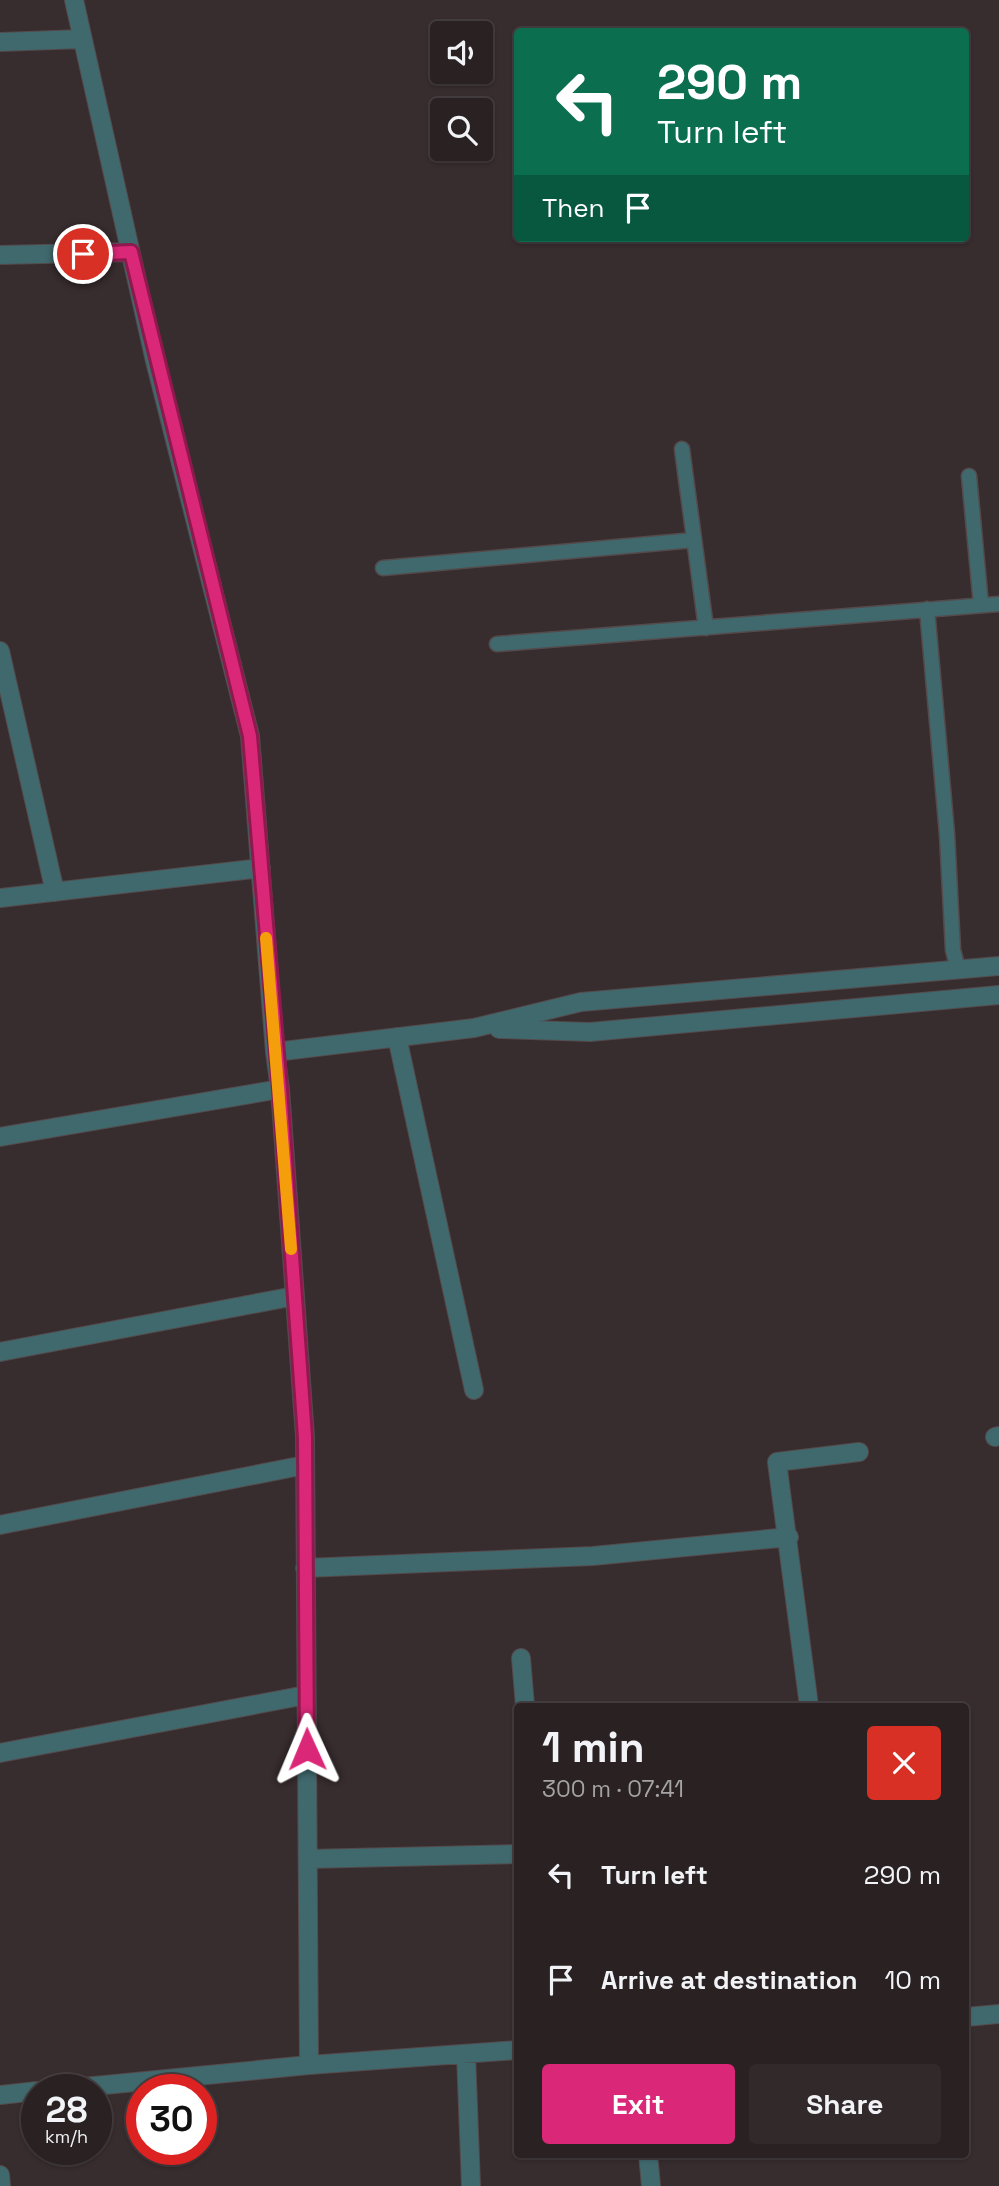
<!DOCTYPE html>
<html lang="en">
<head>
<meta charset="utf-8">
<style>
  :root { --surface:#292122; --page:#31292a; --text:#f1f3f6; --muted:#a5a3a5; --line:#453e40; --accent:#db2777 }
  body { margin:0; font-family:"Space Grotesk",sans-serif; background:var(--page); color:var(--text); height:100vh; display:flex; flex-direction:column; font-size:26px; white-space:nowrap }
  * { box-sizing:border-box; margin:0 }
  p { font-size:23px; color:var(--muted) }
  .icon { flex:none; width:38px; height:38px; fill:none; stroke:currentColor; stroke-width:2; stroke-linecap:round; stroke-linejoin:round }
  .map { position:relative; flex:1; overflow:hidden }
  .panel { position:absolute; left:514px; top:1703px; width:455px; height:455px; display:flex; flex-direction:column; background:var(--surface); border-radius:7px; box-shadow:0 2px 5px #0004,0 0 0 2px var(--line) }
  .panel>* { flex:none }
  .hud { position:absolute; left:514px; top:28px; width:455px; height:214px; border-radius:7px; box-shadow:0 2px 5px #0004,0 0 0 2px var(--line); background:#0b6e4f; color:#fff; overflow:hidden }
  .tools { position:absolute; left:430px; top:21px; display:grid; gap:14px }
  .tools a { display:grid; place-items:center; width:63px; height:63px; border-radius:7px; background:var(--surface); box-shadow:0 2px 5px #0004,0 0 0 2px var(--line); font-size:35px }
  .speed { position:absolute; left:21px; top:2074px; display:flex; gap:14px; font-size:35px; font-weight:700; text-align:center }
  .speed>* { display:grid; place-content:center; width:91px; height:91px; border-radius:50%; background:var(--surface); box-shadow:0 2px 5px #0004,0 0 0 2px var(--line); line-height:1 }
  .speed small { font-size:18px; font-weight:400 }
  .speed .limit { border:10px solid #d22; background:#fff; color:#111 }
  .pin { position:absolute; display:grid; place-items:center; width:60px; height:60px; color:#fff; margin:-30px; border:4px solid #fff; border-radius:50%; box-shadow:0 2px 7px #0007 }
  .me { position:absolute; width:77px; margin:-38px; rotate:359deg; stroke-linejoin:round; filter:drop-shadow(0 0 5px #0008) }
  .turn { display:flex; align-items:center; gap:24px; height:147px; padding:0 28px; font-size:32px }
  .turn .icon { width:91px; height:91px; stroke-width:2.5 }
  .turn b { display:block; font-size:49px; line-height:60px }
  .then { display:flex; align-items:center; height:66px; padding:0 28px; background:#0003; gap:14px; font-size:26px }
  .round { display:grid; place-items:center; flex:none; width:74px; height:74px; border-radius:7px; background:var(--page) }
  .headline { display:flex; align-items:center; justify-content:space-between; height:119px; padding:0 28px }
  h1 { font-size:42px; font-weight:600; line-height:52px }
  .primary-button { display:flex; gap:14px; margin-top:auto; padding:14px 28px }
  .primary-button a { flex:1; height:80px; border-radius:7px; background:var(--accent); color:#fff; font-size:28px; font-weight:600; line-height:80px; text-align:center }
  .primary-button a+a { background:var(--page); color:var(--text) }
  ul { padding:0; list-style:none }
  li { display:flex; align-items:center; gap:21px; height:105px; padding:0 28px }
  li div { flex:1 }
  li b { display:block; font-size:26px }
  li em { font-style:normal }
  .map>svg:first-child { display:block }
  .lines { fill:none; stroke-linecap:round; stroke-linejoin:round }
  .lane-casing { stroke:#544a4c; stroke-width:17 }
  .street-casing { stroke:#544a4c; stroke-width:20 }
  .lane { stroke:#40696d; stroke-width:14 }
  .street { stroke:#40696d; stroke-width:18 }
  .route-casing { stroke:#8e194d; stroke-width:18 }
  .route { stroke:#db2777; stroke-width:12 }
  .slow { stroke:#f59e0b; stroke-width:12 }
</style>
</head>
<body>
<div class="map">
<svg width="999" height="2186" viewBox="0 0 999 2186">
  <rect width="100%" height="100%" fill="#372c2e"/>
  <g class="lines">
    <!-- lane casing -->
    <g class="lane-casing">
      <path id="lane" d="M682 449 706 628
        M969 476 981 605
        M383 568 694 540
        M927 609 947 834 953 950 958 969
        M497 644 999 604"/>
    </g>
    <!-- street casing -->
    <g class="street-casing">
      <path id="street" d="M74 0 155 361 250 736 275 1052 474 1028 581 1002 999 966
        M0 42 82 39
        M0 255 130 252
        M0 651 55 892
        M0 898 261 868
        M499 1029 590 1032 999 995
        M397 1037 474 1390
        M275 1052 280 1089 305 1437 309 2065
        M0 1137 280 1089
        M0 1352 295 1296
        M995 1437 999 1436
        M0 1525 305 1465
        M305 1568 593 1556 789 1537
        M521 1658 525 1706
        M809 1706 777 1462 859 1452
        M0 1753 306 1695
        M308 1859 518 1854
        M966 2017 999 2014
        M466 2054 471 2186
        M53 2090 309 2065 518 2050
        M0 2095 37 2091
        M648 2154 651 2186
        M0 2175 1 2186"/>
    </g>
    <!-- lane -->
    <use href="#lane" class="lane"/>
    <!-- street -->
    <use href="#street" class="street"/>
  </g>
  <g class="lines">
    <!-- route casing -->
    <g class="route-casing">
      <path id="route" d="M83 254 131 252 250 736 280 1089 305 1437 307 1749"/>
    </g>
    <!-- route -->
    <use href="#route" class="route"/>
    <!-- slow -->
    <path class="slow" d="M266 938 291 1249"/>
  </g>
</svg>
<div class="tools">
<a><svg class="icon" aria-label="sound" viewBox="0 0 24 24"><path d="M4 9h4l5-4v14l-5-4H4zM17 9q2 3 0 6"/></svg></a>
<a><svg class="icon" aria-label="search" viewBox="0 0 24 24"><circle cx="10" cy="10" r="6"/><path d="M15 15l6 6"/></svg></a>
</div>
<div class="speed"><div>28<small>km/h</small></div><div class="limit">30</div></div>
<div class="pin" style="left:83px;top:254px;background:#d93025"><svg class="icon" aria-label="arrive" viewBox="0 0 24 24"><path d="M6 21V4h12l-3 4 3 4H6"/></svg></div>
<svg class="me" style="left:307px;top:1749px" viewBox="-20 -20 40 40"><path d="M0-17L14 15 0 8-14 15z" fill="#db2777" stroke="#fff" stroke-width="4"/></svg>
<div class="hud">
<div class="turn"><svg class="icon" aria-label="left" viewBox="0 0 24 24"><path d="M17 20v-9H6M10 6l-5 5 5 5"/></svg><div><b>290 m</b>Turn left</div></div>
<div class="then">Then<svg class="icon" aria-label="arrive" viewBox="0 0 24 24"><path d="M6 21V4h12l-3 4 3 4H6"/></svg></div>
</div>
<section class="panel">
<div class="headline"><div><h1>1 min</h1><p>300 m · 07:41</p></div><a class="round" style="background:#d93025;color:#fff"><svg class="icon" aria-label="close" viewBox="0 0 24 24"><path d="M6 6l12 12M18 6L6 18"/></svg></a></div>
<ul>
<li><svg class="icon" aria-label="left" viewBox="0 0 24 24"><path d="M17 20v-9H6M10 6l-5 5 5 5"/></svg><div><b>Turn left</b></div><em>290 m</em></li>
<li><svg class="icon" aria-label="arrive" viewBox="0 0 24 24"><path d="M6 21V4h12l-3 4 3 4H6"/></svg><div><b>Arrive at destination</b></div><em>10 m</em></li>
</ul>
<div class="primary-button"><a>Exit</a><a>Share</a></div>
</section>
</div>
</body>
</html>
